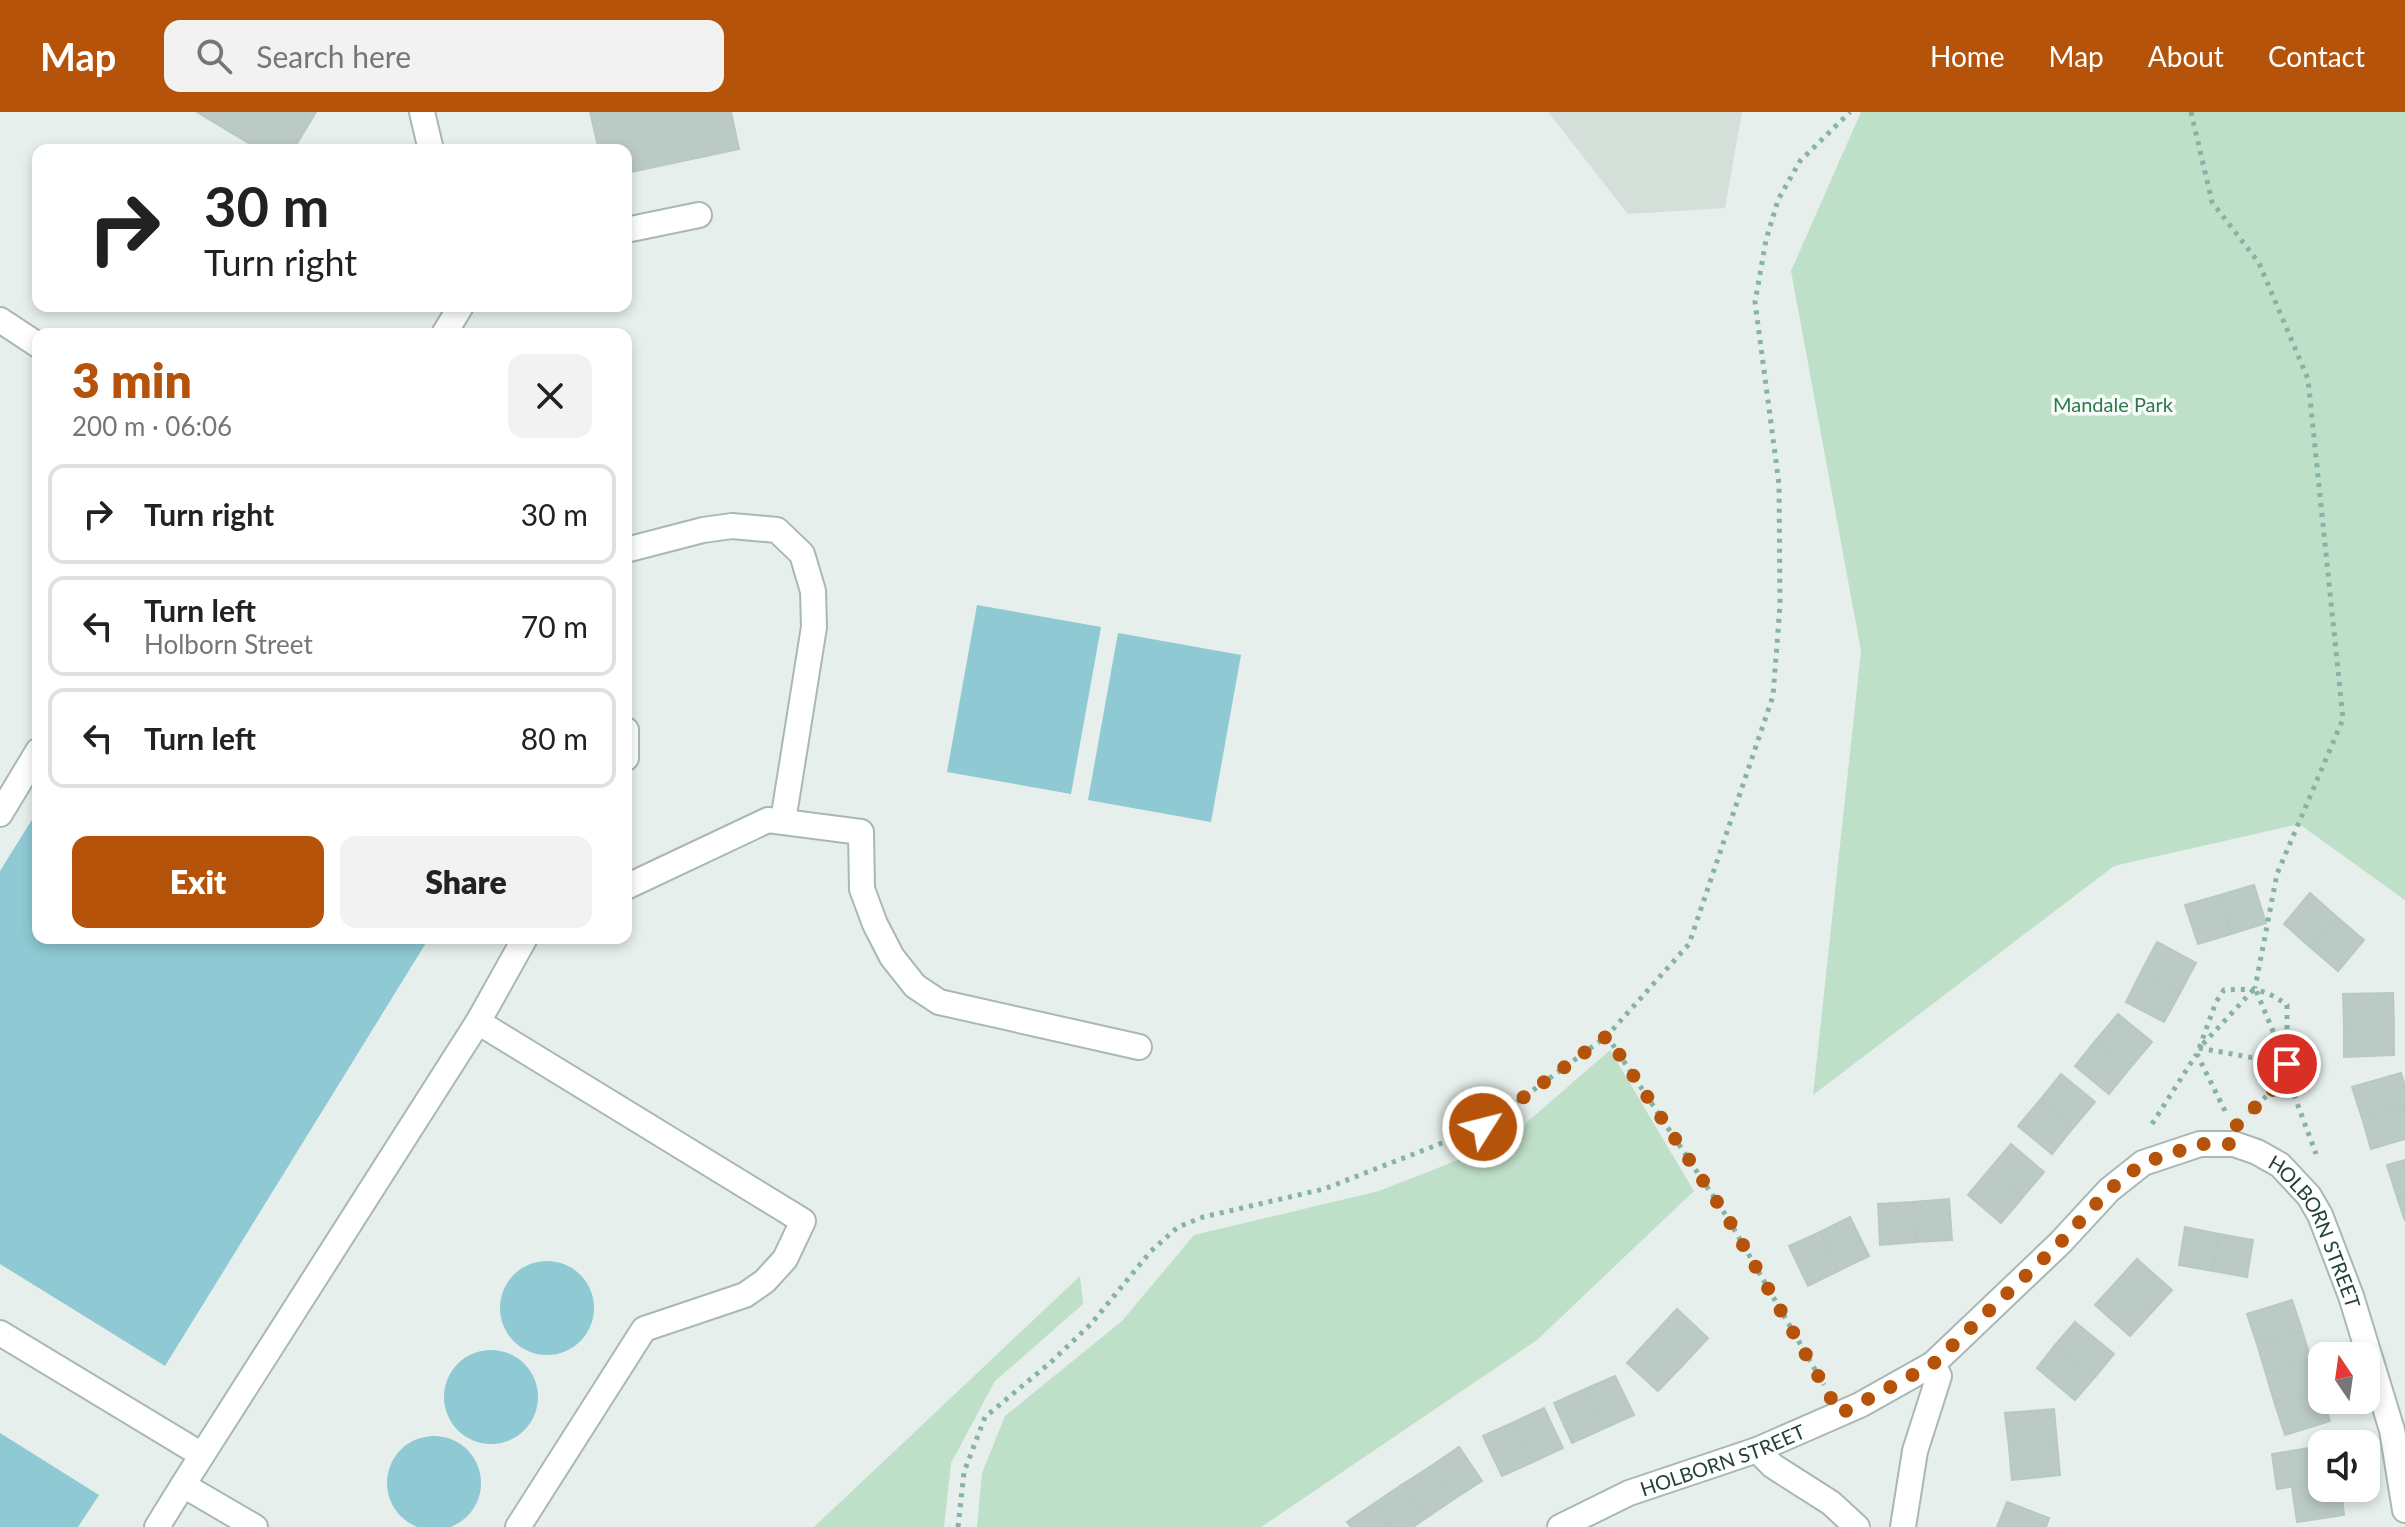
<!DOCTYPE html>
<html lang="en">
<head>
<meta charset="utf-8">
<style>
  :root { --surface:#fff; --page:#f2f2f2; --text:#222; --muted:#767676; --line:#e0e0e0; --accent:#b45309 }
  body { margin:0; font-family:Lato,sans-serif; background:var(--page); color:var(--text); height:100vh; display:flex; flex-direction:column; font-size:30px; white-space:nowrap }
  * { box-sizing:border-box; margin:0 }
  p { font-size:26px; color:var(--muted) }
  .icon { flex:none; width:44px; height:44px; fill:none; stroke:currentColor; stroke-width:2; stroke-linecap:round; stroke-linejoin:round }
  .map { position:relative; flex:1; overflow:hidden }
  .sheet { position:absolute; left:32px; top:216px; width:600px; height:616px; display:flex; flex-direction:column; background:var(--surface); border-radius:16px; box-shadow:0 4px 12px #0003 }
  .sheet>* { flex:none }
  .guide { position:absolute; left:32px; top:32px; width:600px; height:168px; border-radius:16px; box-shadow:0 4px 12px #0003; background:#fff; color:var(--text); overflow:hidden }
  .needle { width:52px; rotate:347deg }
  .fabs { position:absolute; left:2308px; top:1230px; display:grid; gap:16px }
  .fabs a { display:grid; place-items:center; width:72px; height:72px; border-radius:16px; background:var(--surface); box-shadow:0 4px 12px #0003; font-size:40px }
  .pin { position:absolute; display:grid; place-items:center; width:68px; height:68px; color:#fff; margin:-34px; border:4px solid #fff; border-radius:50%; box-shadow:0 2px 8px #0007 }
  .me { position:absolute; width:88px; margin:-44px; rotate:54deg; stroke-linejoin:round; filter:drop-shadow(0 0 6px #0008) }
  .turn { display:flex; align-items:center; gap:28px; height:168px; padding:0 40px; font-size:36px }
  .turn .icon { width:104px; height:104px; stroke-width:2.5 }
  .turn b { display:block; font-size:56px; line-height:68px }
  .round { display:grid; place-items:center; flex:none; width:84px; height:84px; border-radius:16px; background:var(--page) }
  .overview { display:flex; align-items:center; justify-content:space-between; height:136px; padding:0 40px }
  h1 { font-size:48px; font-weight:800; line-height:60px; color:var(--accent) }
  .button { display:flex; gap:16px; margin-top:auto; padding:16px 40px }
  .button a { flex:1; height:92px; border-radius:16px; background:var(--accent); color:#fff; font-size:32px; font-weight:800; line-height:92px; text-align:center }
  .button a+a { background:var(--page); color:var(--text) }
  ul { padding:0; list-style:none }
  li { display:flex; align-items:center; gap:24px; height:100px; margin:0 16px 12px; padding:0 24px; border:4px solid var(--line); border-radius:16px }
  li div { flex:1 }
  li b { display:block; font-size:30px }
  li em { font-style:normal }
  header { display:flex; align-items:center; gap:48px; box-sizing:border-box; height:112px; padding:0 40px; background:var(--accent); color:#fff }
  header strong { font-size:38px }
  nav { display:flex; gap:44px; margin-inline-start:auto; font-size:28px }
  .search { width:560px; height:72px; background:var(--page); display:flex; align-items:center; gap:20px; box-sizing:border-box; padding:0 28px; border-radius:16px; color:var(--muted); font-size:30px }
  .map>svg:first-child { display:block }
  .built { fill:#d4dfda }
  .green { fill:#bfe0c8 }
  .water { fill:#8ec9d4 }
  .building { fill:#bbcac4; stroke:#b8c9c2; stroke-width:2 }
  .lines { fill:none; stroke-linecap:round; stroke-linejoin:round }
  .minor-casing { stroke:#a8b8b2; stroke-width:28 }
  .path { stroke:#86b3a5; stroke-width:5; stroke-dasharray:4 6; stroke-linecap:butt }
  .minor { stroke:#fff; stroke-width:24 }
  .route { stroke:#b45309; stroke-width:14; stroke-dasharray:0 25.2 }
  .labels { text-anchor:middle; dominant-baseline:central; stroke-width:7; stroke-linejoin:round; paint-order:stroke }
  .park-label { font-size:20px; fill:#2d7a4b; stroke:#f7fbf9 }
  .street-label { font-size:20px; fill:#24423a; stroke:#f7fbf9 }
</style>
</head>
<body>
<header>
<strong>Map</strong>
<div class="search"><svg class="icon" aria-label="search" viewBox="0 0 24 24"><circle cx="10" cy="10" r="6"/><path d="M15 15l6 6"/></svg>Search here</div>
<nav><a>Home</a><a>Map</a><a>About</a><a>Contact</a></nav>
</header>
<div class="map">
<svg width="2405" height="1415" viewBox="0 0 2405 1415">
  <rect width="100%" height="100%" fill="#e6efeb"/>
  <!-- built -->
  <path class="built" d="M1548 0H1742L1725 96 1628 102Z"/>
  <!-- green -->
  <path class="green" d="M1861 0H2405V788L2299 712 2114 754 1813 983 1861 539 1791 159Z
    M1610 938 1694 1079 1537 1228 1261 1415H977L982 1361 1005 1304 1122 1209 1194 1123 1379 1079 1504 1030Z
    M1080 1164 1083 1192 995 1269 951 1351 944 1415H814Z"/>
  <!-- water -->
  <path class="water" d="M977 493 1101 515 1071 682 947 660Z
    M1118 521 1241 543 1211 710 1088 688Z
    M38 698V826H429L165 1254 0 1152V759Z
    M500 1196a47 47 0 1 1 94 0a47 47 0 1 1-94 0Z
    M444 1285a47 47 0 1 1 94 0a47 47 0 1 1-94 0Z
    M0 1321 99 1383 78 1415H0Z
    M387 1371a47 47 0 1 1 94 0a47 47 0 1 1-94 0Z"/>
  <!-- building -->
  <path class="building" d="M197 0H316L293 38H260Z
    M590 0H731L739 37 626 61V38H599Z
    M2254 773 2266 811 2231 822 2220 783Z
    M2310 781 2337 805 2310 835 2284 812Z
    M2220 783 2231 822 2198 832 2185 793Z
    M2337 805 2364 828 2338 859 2310 835Z
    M2157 830 2196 851 2180 881 2141 860Z
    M2141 860 2180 881 2164 910 2126 890Z
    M2393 881 2394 912 2344 913 2343 882Z
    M2118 902 2152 930 2130 956 2096 928Z
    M2394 912V943L2344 945V913Z
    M2096 928 2130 956 2109 982 2075 954Z
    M2401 961 2405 974V993L2362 1006 2352 975Z
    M2061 962 2095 990 2073 1016 2040 988Z
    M2040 988 2073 1016 2052 1042 2018 1014Z
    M2405 993V1027L2371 1037 2362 1006Z
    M2011 1032 2044 1060 2022 1086 1989 1058Z
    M2405 1048V1082L2397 1085 2387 1053Z
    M1989 1058 2022 1086 2001 1111 1968 1083Z
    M2405 1082V1109L2397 1085Z
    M1949 1087 1952 1128 1916 1130 1913 1090Z
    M1913 1090 1916 1130 1880 1133 1878 1092Z
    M1850 1105 1869 1144 1838 1159 1820 1120Z
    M2185 1115 2219 1122 2213 1159 2179 1153Z
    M1820 1120 1838 1159 1808 1174 1789 1134Z
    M2219 1122 2253 1128 2247 1165 2213 1159Z
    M2137 1147 2172 1178 2151 1201 2116 1170Z
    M2116 1170 2151 1201 2130 1224 2095 1193Z
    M2292 1188 2302 1218 2257 1232 2247 1202Z
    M1677 1197 1708 1226 1683 1253 1652 1224Z
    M2075 1210 2114 1242 2095 1265 2055 1233Z
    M2302 1218 2311 1248 2266 1262 2257 1232Z
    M1652 1224 1683 1253 1658 1279 1627 1251Z
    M2055 1233 2095 1265 2075 1288 2037 1256Z
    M2311 1248 2321 1279 2275 1292 2266 1262Z
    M1615 1264 1634 1303 1603 1317 1585 1277Z
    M1585 1277 1603 1317 1572 1331 1554 1291Z
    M2321 1279 2330 1309 2285 1323 2275 1292Z
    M1544 1296 1563 1336 1533 1350 1514 1310Z
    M2054 1297 2057 1330 2009 1335 2005 1301Z
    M1514 1310 1533 1350 1502 1364 1483 1324Z
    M2057 1330 2060 1363 2012 1368 2009 1335Z
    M2322 1334V1370L2277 1377 2272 1342Z
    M1459 1335 1482 1369 1454 1387 1431 1354Z
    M1431 1354 1454 1387 1426 1406 1403 1372Z
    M2322 1370V1376H2341L2344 1403 2297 1410 2292 1375Z
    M1403 1372 1426 1406 1413 1415H1391L1375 1391Z
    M2007 1390 2049 1406 2046 1415H1997Z
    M1375 1391 1391 1415H1351L1347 1410Z"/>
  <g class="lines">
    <!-- minor casing -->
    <g class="minor-casing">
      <g id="minor">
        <path d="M422 0 431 38"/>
        <path d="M626 118 699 103"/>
        <path d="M0 208 38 233"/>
        <path d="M444 222 461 194"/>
        <path d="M626 438 703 418 732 414 777 418 802 442 813 479 814 515 783 709"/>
        <path d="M626 618V646"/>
        <path d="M0 702 38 639"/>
        <path d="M626 775 768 708 861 720 862 777 875 812 892 845 915 874 939 890 1139 935"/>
        <path d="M0 1221 202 1343"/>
        <path d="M1757 1338 1773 1354 1831 1391 1857 1415"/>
        <path d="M183 1373 478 910"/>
        <path d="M157 1415 183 1373 255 1415"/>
        <path d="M518 1415 644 1217 745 1183 765 1169 785 1147 803 1109 478 910 525 826"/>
        <path id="s1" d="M1560 1415 1629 1381 1757 1338 1860 1293 1933 1252 2060 1131 2109 1078 2143 1051 2200 1032H2234L2257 1040 2280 1053 2309 1084 2320 1103 2351 1184 2392 1318 2405 1398"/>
        <path d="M1903 1415 1915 1339 1939 1264 1933 1252"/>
      </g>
    </g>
    <!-- path -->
    <path class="path" d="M2191 0 2212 90 2259 151 2308 267 2343 607 2277 762 2255 876
      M1607 924 1727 1105 1824 1273
      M2203 932 2255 876 2285 948
      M2199 936 2287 952
      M2287 964 2316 1042
      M2225 999 2197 942 2216 890 2224 878C2252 877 2263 875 2287 893V964L2246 1004
      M2152 1012 2196 943
      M958 1415 964 1360 985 1305 1051 1250 1091 1212 1151 1139 1178 1115 1203 1105 1324 1077 1483 1015 1607 924 1689 832 1773 584 1780 493 1779 372 1755 190 1766 128 1778 88 1800 49 1850 0"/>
    <!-- minor -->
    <use href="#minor" class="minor"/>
  </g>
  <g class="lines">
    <!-- route -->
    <path class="route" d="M1483 1015 1607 924 1727 1105 1840 1302 1933 1252 2060 1131 2109 1078 2143 1051 2200 1032H2234V1016L2287 964V952"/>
  </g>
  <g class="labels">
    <!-- park labels -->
    <g class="park-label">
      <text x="2113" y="292">Mandale Park</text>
    </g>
    <!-- street labels -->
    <g class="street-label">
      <text stroke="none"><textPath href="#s1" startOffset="920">HOLBORN STREET</textPath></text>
      <text stroke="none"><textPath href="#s1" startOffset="176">HOLBORN STREET</textPath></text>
    </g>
  </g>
</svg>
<div class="fabs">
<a><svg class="needle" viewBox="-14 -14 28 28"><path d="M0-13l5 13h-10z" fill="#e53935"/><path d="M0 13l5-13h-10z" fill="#767676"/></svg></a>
<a><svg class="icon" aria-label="sound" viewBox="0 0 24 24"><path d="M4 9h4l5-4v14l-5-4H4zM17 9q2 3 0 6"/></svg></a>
</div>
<div class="pin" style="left:2287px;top:952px;background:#d93025"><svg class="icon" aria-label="arrive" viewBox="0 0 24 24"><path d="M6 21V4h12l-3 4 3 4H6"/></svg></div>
<svg class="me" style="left:1483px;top:1015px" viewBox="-20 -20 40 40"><circle r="17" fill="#b45309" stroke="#fff" stroke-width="3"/><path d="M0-11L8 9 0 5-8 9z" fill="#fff"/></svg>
<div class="guide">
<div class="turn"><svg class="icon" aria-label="right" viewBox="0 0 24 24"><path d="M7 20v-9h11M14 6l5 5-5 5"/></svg><div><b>30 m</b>Turn right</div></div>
</div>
<section class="sheet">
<div class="overview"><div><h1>3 min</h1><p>200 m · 06:06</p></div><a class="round"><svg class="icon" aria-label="close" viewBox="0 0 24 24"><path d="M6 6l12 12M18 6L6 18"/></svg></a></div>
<ul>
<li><svg class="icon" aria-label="right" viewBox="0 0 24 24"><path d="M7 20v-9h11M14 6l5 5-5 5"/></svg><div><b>Turn right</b></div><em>30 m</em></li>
<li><svg class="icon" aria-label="left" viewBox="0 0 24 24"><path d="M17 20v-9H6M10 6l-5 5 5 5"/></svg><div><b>Turn left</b><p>Holborn Street</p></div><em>70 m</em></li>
<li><svg class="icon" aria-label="left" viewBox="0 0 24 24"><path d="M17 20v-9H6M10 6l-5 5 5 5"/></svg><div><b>Turn left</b></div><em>80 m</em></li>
</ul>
<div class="button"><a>Exit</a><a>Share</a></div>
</section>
</div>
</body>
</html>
